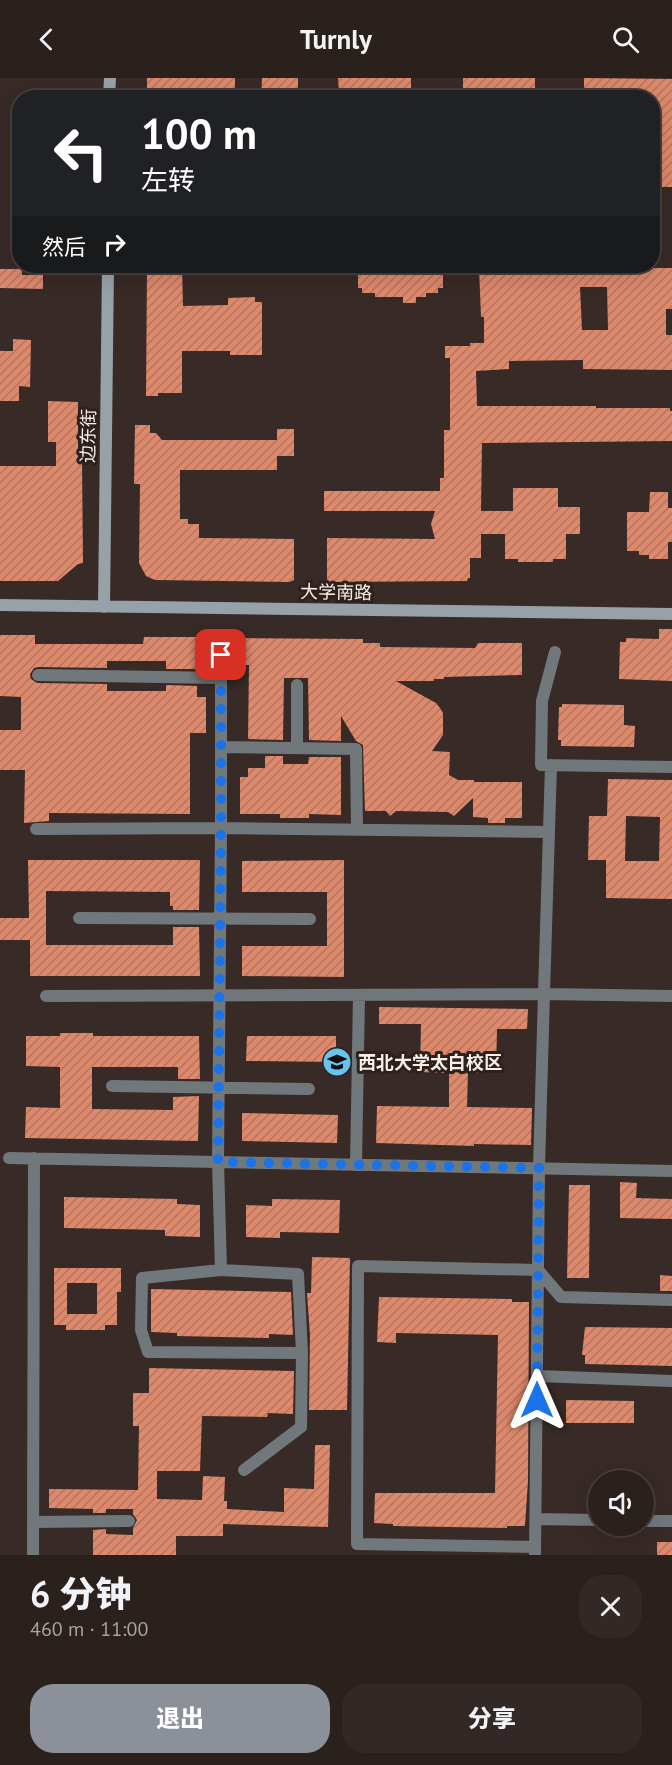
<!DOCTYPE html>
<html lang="zh">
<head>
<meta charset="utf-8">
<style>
  :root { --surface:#2a201c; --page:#322825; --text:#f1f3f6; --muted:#a5a3a3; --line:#463e3b; --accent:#8c9099 }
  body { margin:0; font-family:"PT Sans","Noto Sans SC",sans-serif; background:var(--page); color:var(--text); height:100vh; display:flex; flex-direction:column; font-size:22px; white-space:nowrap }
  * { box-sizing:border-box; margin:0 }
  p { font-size:20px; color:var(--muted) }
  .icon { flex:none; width:33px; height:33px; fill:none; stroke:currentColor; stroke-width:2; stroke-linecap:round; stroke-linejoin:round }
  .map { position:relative; height:1477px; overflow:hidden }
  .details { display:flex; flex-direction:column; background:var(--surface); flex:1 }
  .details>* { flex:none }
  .banner { position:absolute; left:12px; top:12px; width:648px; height:183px; border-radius:24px; box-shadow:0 6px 24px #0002,0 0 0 2px var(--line); background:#202124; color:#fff; overflow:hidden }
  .fabs { position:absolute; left:588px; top:1392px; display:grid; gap:12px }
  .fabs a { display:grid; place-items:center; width:66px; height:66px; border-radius:50%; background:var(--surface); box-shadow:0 6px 24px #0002,0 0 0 2px var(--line); font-size:30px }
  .pin { position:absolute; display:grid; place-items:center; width:51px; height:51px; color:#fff; margin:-26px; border-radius:12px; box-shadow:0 3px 9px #0006 }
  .me { position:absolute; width:66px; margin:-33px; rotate:0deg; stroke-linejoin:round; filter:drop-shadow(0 0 4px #0008) }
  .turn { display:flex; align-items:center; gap:21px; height:126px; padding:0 30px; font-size:27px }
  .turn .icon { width:78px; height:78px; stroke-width:2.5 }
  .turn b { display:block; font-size:42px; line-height:51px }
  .then { display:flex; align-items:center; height:57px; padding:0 30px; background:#0003; gap:12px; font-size:22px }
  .round { display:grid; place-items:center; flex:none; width:63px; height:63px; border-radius:24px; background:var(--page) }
  .summary { display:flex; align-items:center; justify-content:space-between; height:102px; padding:0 30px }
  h1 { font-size:36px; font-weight:800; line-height:45px }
  .action { display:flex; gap:12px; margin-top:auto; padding:12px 30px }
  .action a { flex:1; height:69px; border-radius:24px; background:var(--accent); color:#fff; font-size:24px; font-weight:800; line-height:69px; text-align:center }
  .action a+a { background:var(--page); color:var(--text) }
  header { display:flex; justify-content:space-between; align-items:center; height:78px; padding:0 30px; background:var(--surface); font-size:27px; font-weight:800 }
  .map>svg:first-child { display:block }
  .building { fill:url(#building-hatch); fill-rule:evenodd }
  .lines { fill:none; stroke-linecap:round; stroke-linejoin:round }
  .street { stroke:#71787c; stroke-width:12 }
  .secondary { stroke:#97a2a8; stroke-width:12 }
  .route { stroke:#1a73e8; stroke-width:10; stroke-dasharray:0 18 }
  .labels { text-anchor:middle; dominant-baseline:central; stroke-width:6; stroke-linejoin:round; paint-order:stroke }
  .street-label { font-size:18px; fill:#f7eeea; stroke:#2e211c }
  .poi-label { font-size:18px; font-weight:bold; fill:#f7eeea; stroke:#2e211c; text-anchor:start }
</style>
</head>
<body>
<header><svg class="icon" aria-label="back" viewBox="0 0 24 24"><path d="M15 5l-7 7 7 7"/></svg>Turnly<svg class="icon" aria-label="search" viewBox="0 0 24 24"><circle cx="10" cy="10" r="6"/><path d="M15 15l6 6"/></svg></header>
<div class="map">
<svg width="672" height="1477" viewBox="0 0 672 1477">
  <defs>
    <pattern id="building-hatch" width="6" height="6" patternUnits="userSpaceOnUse" patternTransform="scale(1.5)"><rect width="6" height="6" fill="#df896c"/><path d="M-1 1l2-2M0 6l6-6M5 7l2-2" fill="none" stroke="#b27561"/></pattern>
  </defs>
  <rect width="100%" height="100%" fill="#382a26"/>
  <!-- building -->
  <path class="building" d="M147 0H235V19L147 20Z
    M262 0H298V20H261Z
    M338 0H411V13H404V16H393V20H377V16H354V13H339Z
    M463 0H535V13H528V16H480V13H463Z
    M584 0 672 1V109H652V20H584Z
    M147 188H182L183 228 228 227V220L255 219V224H262V277H230V273H182V315H158V318H146Z
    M372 188H428V195H443V210H438V215H426V219H416V225H403V219H375V215H362V210H358V195H372Z
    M514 188 607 190V188H649V190H672V231H666V257H672V292L583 291V282L509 283V291L476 293 477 328H596V330H670V333H672V363L482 365 481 433H513V410H558V429H580V456H566V481H553V484H518V481H505V456H481V480H470V500H468L467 503 327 504V460L435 461 431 446 435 433H324V413H440V400H444V352H450V280H445V268H470V265H484V239H481L479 189H513ZM580 209H607L608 252H582Z
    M0 191H22V197H43V211L0 210Z
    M13 261 31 262 30 309 19 308V323H0V273H13Z
    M48 323 78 324V384H82L83 485 78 486 58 503H0V388H56V364H48Z
    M135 347H150V355H156L162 362H277V351H294V378H277V392H180V441H188V446H199V460L294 461V502L289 504 155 502 146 498 139 485 140 406H134Z
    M650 414H668V430H672V464H668V481H649V477H639V473H627V434H649Z
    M659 551H672V603L619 601 620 564H626V560L659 561Z
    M0 557H35V566H143L144 559H207L206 586H197V591H166V583H107V590L38 589 34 590 30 596 31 601 37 605 107 606V613H166V607L197 608V619H206V655H190V736L49 735V743L24 745 25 692H0V652H21V619L0 618Z
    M237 560 363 561V565H380V569L475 570 478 565H522V597L444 599V601H434V603H396L436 625 440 630 443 635V657L432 673 450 674 449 697 458 702H474V704H522V740H505V745H488V740L473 739V720L454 738 448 734 396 733 390 738 386 733H365L363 667 356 663 341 638V663L309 662 308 600H284L283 662 248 661 249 587H237Z
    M562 626 624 627V647L635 648 634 669 561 668V662H558L559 629H562Z
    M265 678H283V686H308L309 679H341V737L309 736V740H280V736H240V699H248V690H265Z
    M608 701 672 702V821L606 820V782H588L589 738H607ZM626 738 660 739 659 783H625Z
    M28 782H200L199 832H173V828H170V814L46 813V867H173V849H199L200 898H30V862H0V840H29Z
    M344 782V899L242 898V868H327V814H242V783Z
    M379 929 528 931 527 951H497L496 995 468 994 467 1029 532 1030 531 1067 474 1066V1068L376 1065 377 1028 449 1029V995L420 994 421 946H379Z
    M60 955H93V958H199L200 1001H178V989H92V1031L173 1032V1019L199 1018 198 1063 25 1060 26 1029 60 1030V989L26 988V958H60Z
    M247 958H336V984L246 983Z
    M242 1035 338 1037 337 1065 242 1063Z
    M620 1104 637 1105 636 1120 672 1121V1141L620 1140Z
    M569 1107H590L589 1200H567Z
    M64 1119 177 1121V1126L200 1127V1159L165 1158V1152L64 1150Z
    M272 1121 340 1122 339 1155 280 1154V1160L246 1159V1127L272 1128Z
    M312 1179 350 1180 347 1332H309L310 1257 307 1215H311Z
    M54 1190H121V1214H117V1247H105V1252H66V1247H54ZM67 1205H97V1236H67Z
    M660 1197 672 1198V1213H660Z
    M151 1211 291 1214 293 1257 269 1256V1260L177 1258V1255L151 1254Z
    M379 1219 512 1221V1224H529L528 1403 525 1448H507V1450L393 1448V1446L374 1445 375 1415H495L498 1257 396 1255V1265L377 1264Z
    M585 1249 672 1250V1288L585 1286V1277H582Z
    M149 1290 294 1293 293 1336 268 1335 267 1339 202 1338 200 1393H157V1421L202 1422 203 1398 225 1399 224 1423H227V1431L284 1434V1410L314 1411 315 1367H330L328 1449 223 1446V1458H176V1477H93V1452L106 1451V1456L133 1457V1450L137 1442 133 1436V1431H106V1435H93V1431L49 1430V1411L138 1412 139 1348H133V1315H149Z
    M566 1322 634 1323V1345H566Z
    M657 1464H672V1477H657Z"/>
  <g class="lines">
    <!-- street -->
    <path class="street" d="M555 574 542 623 541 687 672 689
      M38 597 221 600
      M221 669 356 671 357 752
      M297 670V607
      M36 751 221 750V577
      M79 840 310 841
      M46 918 544 916 551 687
      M112 1008 309 1011
      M9 1080 672 1093
      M356 1087 359 917
      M221 1192 142 1200 141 1252 148 1274 302 1275
      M537 1298 672 1303
      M244 1392 301 1349 302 1275 298 1196 221 1192 218 1084 221 750 549 754
      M536 1441 598 1442
      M644 1443H672
      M33 1444 129 1443
      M535 1469 357 1466 358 1188 538 1192 561 1219 672 1222
      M535 1476 539 1090 544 916 672 918
      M33 1477 34 1080"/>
    <!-- secondary -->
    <path class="secondary" d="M109 20 110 0
      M0 527 672 536
      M104 529 108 188"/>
  </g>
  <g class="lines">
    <!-- route -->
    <path class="route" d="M221 577V750L218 1084 539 1090 537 1322"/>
  </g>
  <!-- icons -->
  <defs>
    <g id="university-disc" transform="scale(1.5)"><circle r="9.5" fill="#66c4ef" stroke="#2e211c"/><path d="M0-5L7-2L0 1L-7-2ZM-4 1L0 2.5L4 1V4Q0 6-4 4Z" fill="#111"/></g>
  </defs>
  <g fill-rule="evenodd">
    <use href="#university-disc" x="337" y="984"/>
  </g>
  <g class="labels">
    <!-- street labels -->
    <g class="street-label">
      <text transform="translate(88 358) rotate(-89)">边东街</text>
      <text transform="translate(336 514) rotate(1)">大学南路</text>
    </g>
    <!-- poi labels -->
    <g class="poi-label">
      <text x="358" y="984">西北大学太白校区</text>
    </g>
  </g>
</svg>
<div class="fabs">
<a><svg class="icon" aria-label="sound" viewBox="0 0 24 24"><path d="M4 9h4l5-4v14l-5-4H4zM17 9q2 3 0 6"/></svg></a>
</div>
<div class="pin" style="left:221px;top:577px;background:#d93025"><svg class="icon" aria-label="arrive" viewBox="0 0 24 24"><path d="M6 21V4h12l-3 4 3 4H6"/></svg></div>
<svg class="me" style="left:537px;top:1322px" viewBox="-20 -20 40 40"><path d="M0-17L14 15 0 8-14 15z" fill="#1a73e8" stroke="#fff" stroke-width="4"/></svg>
<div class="banner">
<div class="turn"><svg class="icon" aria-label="left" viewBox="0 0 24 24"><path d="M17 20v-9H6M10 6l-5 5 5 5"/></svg><div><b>100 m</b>左转</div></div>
<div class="then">然后<svg class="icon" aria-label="right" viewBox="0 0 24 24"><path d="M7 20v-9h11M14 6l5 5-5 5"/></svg></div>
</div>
</div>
<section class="details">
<div class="summary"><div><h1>6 分钟</h1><p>460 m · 11:00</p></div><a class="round"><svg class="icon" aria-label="close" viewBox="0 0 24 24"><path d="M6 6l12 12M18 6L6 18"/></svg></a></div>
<div class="action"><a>退出</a><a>分享</a></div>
</section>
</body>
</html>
